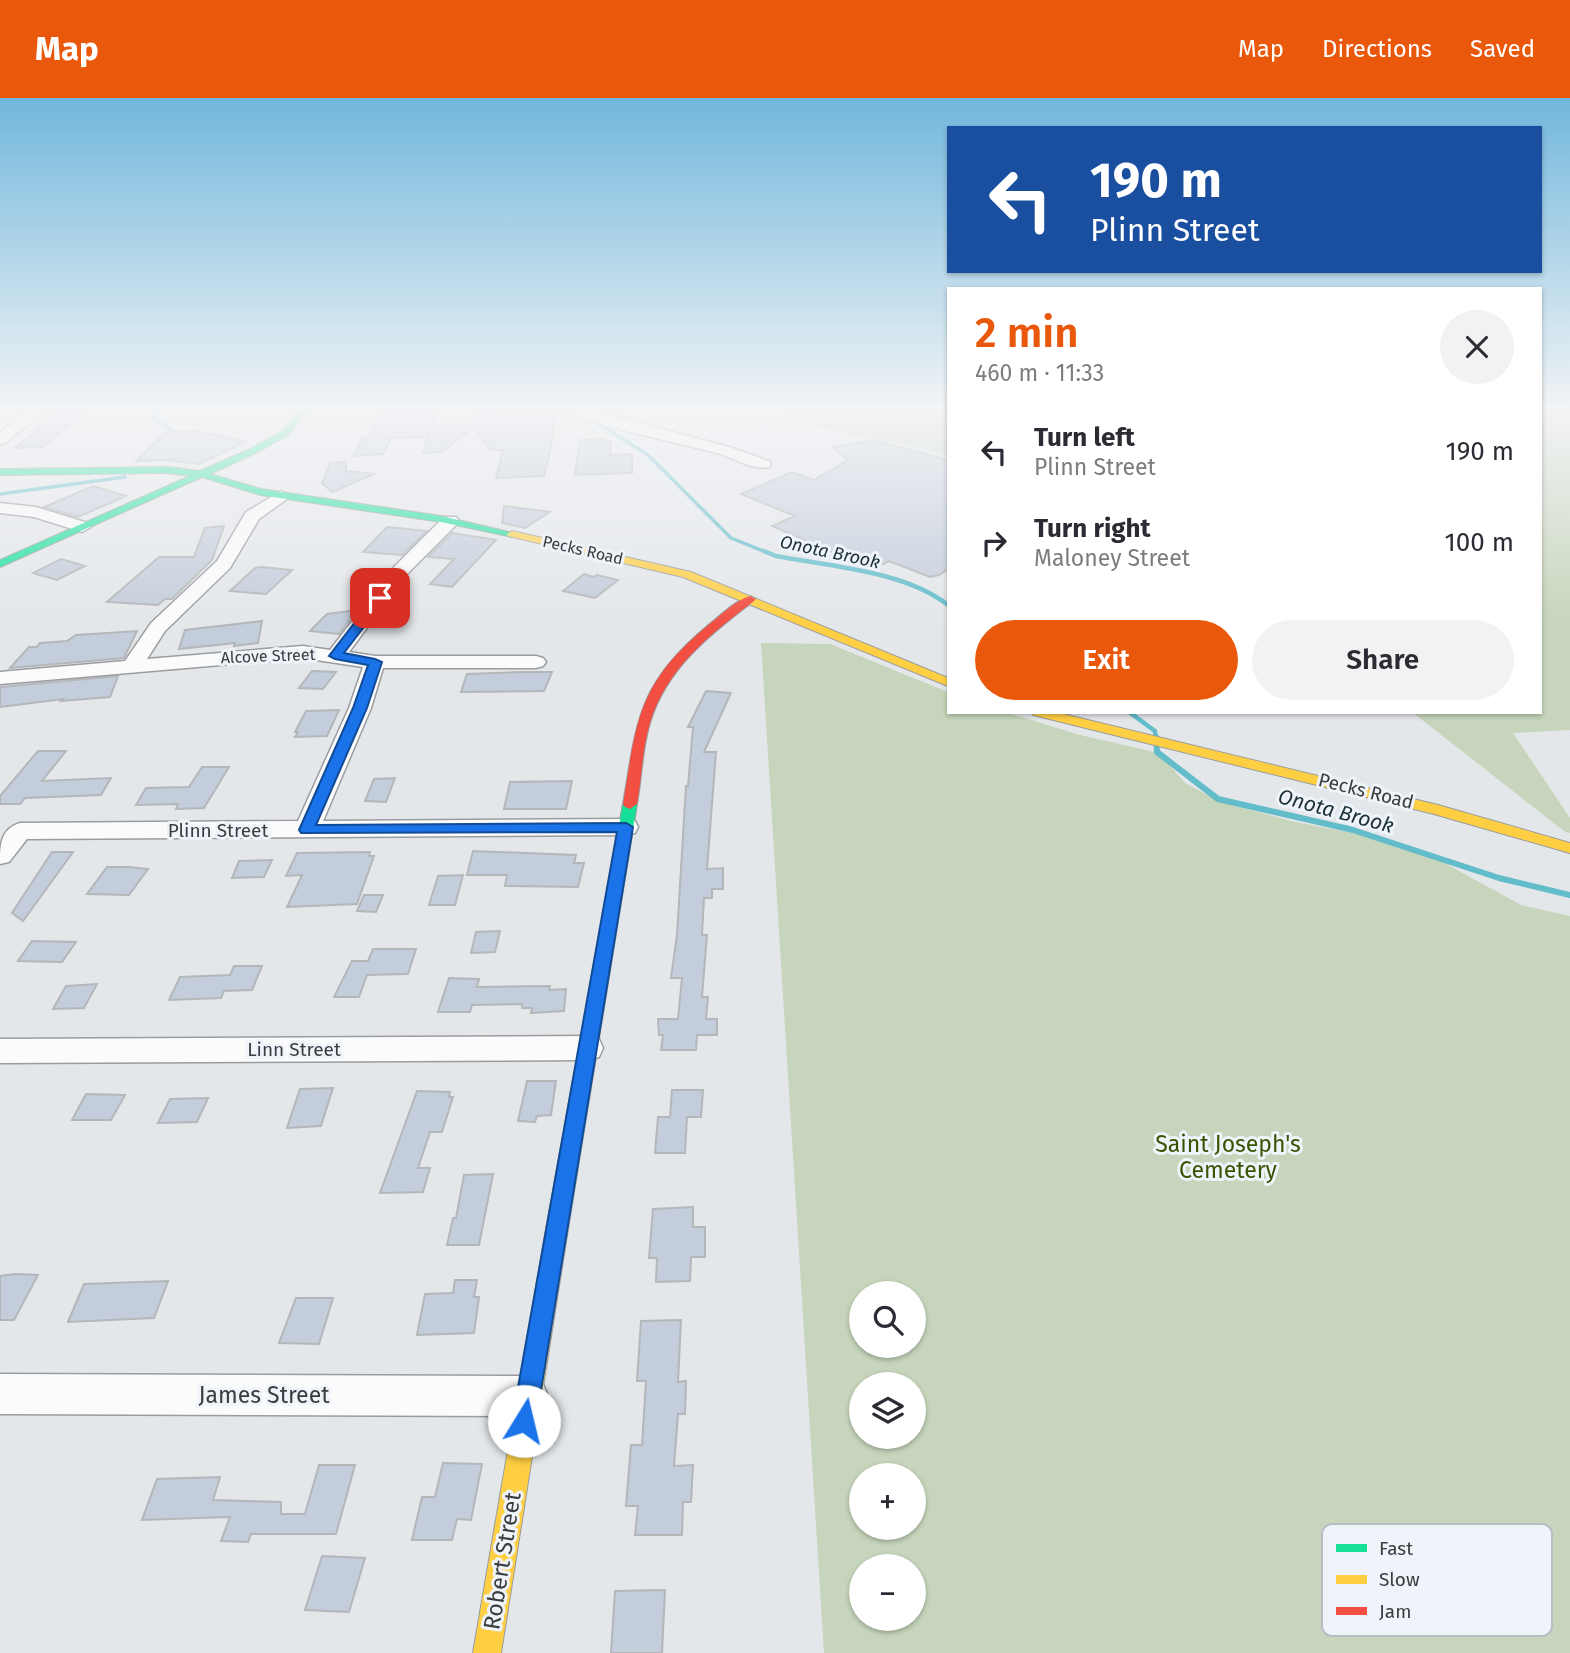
<!DOCTYPE html>
<html lang="en">
<head>
<meta charset="utf-8">
<style>
  :root { --surface:#fff; --page:#f2f2f3; --text:#2b2b33; --muted:#7c7c81; --accent:#ea580c }
  body { margin:0; font-family:"Fira Sans",sans-serif; background:var(--page); color:var(--text); height:100vh; display:flex; flex-direction:column; font-size:26px; white-space:nowrap }
  * { box-sizing:border-box; margin:0 }
  p { font-size:23px; color:var(--muted) }
  .icon { flex:none; width:38px; height:38px; fill:none; stroke:currentColor; stroke-width:2; stroke-linecap:round; stroke-linejoin:round }
  .map { position:relative; flex:1; overflow:hidden }
  .details { position:absolute; left:947px; top:189px; width:595px; height:427px; display:flex; flex-direction:column; background:var(--surface); border-radius:0px; box-shadow:0 2px 5px #0004 }
  .details>* { flex:none }
  .top-card { position:absolute; left:947px; top:28px; width:595px; height:147px; border-radius:0px; box-shadow:0 2px 5px #0004; background:#1a4fa0; color:#fff; overflow:hidden }
  .tools { position:absolute; left:849px; top:1183px; display:grid; gap:14px }
  .tools a { display:grid; place-items:center; width:77px; height:77px; border-radius:50%; background:var(--surface); box-shadow:0 2px 5px #0004; font-size:35px }
  .pin { position:absolute; display:grid; place-items:center; width:60px; height:60px; color:#fff; margin:-30px; border-radius:14px; box-shadow:0 4px 10px #0006 }
  .me { position:absolute; width:77px; margin:-38px; rotate:9deg; stroke-linejoin:round; filter:drop-shadow(0 0 5px #0008) }
  .turn { display:flex; align-items:center; gap:24px; height:147px; padding:0 28px; font-size:32px }
  .turn .icon { width:91px; height:91px; stroke-width:2.5 }
  .turn b { display:block; font-size:49px; line-height:60px }
  .round { display:grid; place-items:center; flex:none; width:74px; height:74px; border-radius:37px; background:var(--page) }
  .head { display:flex; align-items:center; justify-content:space-between; height:119px; padding:0 28px }
  h1 { font-size:42px; font-weight:600; line-height:52px; color:var(--accent) }
  .primary-button { display:flex; gap:14px; margin-top:auto; padding:14px 28px }
  .primary-button a { flex:1; height:80px; border-radius:42px; background:var(--accent); color:#fff; font-size:28px; font-weight:600; line-height:80px; text-align:center }
  .primary-button a+a { background:var(--page); color:var(--text) }
  ul { padding:0; list-style:none }
  li { display:flex; align-items:center; gap:21px; height:91px; padding:0 28px }
  li div { flex:1 }
  li b { display:block; font-size:26px }
  li em { font-style:normal }
  header { display:flex; align-items:center; gap:42px; box-sizing:border-box; height:98px; padding:0 35px; background:var(--accent); color:#fff }
  header strong { font-size:33px }
  nav { display:flex; gap:38px; margin-inline-start:auto; font-size:24px }
  .map>svg:first-child { display:block }
  .green { fill:#c6d5bb; fill-rule:evenodd }
  .lines { fill:none; stroke-linecap:round; stroke-linejoin:round }
  .stream-far2 { stroke:#62bcca; stroke-width:3.5 }
  .stream-far1 { stroke:#62bcca; stroke-width:4.5 }
  .stream { stroke:#62bcca; stroke-width:6 }
  .building { fill:#c4cddb; stroke:#b4b7b9; stroke-width:2 }
  .street-casing { stroke:#9a9c9f; stroke-width:3 }
  .fast-casing { stroke:#9a9c9f; stroke-width:2 }
  .slow-casing { stroke:#9a9c9f; stroke-width:2 }
  .jam-casing { stroke:#9a9c9f; stroke-width:2 }
  .street { fill:#fbfbfc; fill-rule:evenodd }
  .fast { fill:#16e098; fill-rule:evenodd }
  .slow { fill:#ffcf43; fill-rule:evenodd }
  .jam { fill:#f24e42; fill-rule:evenodd }
  .route { fill:#1a73e8; stroke:#114b97; stroke-width:2 }
  .labels { text-anchor:middle; dominant-baseline:central; stroke-width:6; stroke-linejoin:round; paint-order:stroke }
  .far-street-label { font-size:16px; fill:#3a3c3e; stroke:#eff3fa }
  .far-water-label { font-size:18px; font-style:italic; fill:#1d3236; stroke:#eff3fa }
  .street-label { font-size:19px; fill:#3a3c3e; stroke:#eff3fa }
  .water-label { font-size:21px; font-style:italic; fill:#1d3236; stroke:#eff3fa }
  .near-park-label { font-size:23px; fill:#375500; stroke:#eff3fa }
  .near-street-label { font-size:23px; fill:#3a3c3e; stroke:#eff3fa }
  .key { fill:#eff3fa; stroke:#b9bcc2; stroke-width:2 }
  .key-label { font-size:19px; fill:#3a3c3e }
</style>
</head>
<body>
<header>
<strong>Map</strong>
<nav><a>Map</a><a>Directions</a><a>Saved</a></nav>
</header>
<div class="map">
<svg width="1570" height="1555" viewBox="0 0 1570 1555">
  <rect width="100%" height="100%" fill="#e4e7ea"/>
  <!-- green -->
  <path class="green" d="M787 308H948V356L788 323Z
    M1540 308H1570V632L1513 635 1570 720V735L1564 733 1412 614H1540Z
    M761 545 830 546 948 594V614H1005L1080 637 1159 655 1185 685 1221 704 1291 723 1388 742 1419 751 1521 807 1570 818V1555H824ZM861 1195H914V1248H861ZM861 1286H914V1339H861ZM861 1377H914V1430H861ZM861 1468H914V1521H861Z"/>
  <g class="lines">
    <!-- stream-far2 -->
    <path class="stream-far2" d="M161 308 153 321 181 337
      M605 308 597 325 648 357 731 440 768 455
      M0 396 125 379"/>
    <!-- stream-far1 -->
    <path class="stream-far1" d="M764 453 776 458C829 468 905 473 948 507
      M1129 614 1155 633 1156 641"/>
    <!-- stream -->
    <path class="stream" d="M1156 639 1157 654 1218 701 1353 732 1499 780 1570 797"/>
  </g>
  <!-- building -->
  <path class="building" d="M67 308H92L42 349 15 350Z
    M387 308H440L432 328 474 327 480 315 544 314 555 317 551 349 544 378 496 380 503 352H491L474 330 441 354 423 355 429 334 427 339 391 340 383 356 353 358 362 340H368L375 327H378Z
    M197 333 245 344 199 366 168 362 136 363 166 334Z
    M604 341 606 344H611L610 357 632 356V375L575 377 580 342Z
    M873 342 948 362V471L939 477 930 479 889 463 884 466 835 455 772 428 795 418 741 396 792 374 814 382 848 362 833 349Z
    M346 364V373L374 376 332 394 322 385 330 365Z
    M93 388 126 398 78 419 44 409Z
    M504 408 550 414 525 430 502 425Z
    M224 428 212 462 172 501H165L158 507 107 504 159 459H194L205 430Z
    M387 429 398 430 427 433 402 457 363 454Z
    M452 435 496 442 452 489 430 486 454 461 428 459Z
    M61 461 85 468 57 482 33 475Z
    M261 469 292 472 266 496 230 493 255 470Z
    M584 476 594 479 597 477 618 482 595 500 563 493Z
    M357 512 339 536 310 533 327 516Z
    M262 523 258 545 234 548 235 545 179 551 185 532Z
    M137 533 124 560 10 570 29 549H37L40 545 67 543 76 537Z
    M312 573 336 574 323 591 299 590Z
    M522 574H552L544 593 461 594 467 576Z
    M118 578 110 599 61 603 63 601 0 609V589Z
    M706 593 731 595 704 654H716L707 771 723 770V791H712V800H704L702 837H707L702 899H708L706 921H717V937H697L696 952H661L663 937H659L658 921H678L682 880H671L677 837 686 688H688L693 629H688Z
    M339 612 327 638 295 639 298 634H295L306 613Z
    M38 653H66L42 683 111 680 101 697 25 700 20 706H0V698Z
    M202 669H229L204 710 176 711 178 706 136 707 146 690 189 689Z
    M395 680 386 704 365 703 374 681Z
    M572 683 566 711H504L510 684Z
    M473 753 576 757 574 765H584L578 789 505 788 507 777H467Z
    M52 754H73L23 823 12 815Z
    M370 754 369 758H374L357 806 287 809 302 777 286 778 297 755Z
    M272 762 264 779 232 780 239 763Z
    M107 769H129L148 771 129 797 87 796Z
    M463 777 455 807H429L438 778Z
    M364 797H383L376 814 357 813Z
    M500 833 495 854 471 855 476 834Z
    M32 843 76 844 62 864 18 863Z
    M373 851H416L408 876 367 877 359 899H334L352 863H368Z
    M234 868H262L252 892 224 893 221 900 169 902 180 879 230 877Z
    M449 880 479 881 477 889 550 888 549 892 566 891 564 913 531 915 532 910H522V906L472 907 470 914H438Z
    M97 886 84 910 53 911 66 888Z
    M527 983H556L551 1017 537 1018 535 1024 518 1023Z
    M333 990 321 1028 287 1030 300 991Z
    M672 992H703L701 1019H687L685 1055H655L658 1019H670Z
    M417 993 450 994 449 999H453L442 1034H430L418 1070H430L423 1094 380 1095Z
    M86 996 125 997 111 1022H72Z
    M208 1000 197 1024 158 1025 170 1001Z
    M493 1076 479 1147H447L453 1120H456L464 1077Z
    M693 1109V1129H705V1159H691L690 1183 656 1184 657 1160H649L653 1111Z
    M14 1176 38 1177 14 1222H0V1178Z
    M455 1182H477L474 1199H479L474 1235 417 1237 425 1196 453 1195Z
    M168 1183 154 1220 68 1224 84 1186Z
    M296 1200H333L319 1246 279 1245Z
    M681 1222 678 1284 686 1283 685 1316H678L674 1368 693 1367 691 1404H683L682 1437H635L638 1408H626L631 1347H642L646 1283H637L641 1223Z
    M443 1365 482 1366 471 1422 457 1421 452 1442H412L422 1399H435Z
    M319 1367H355L336 1436H251L248 1444 221 1443 230 1419 142 1422 157 1381 220 1379 213 1402 281 1404V1416H305Z
    M322 1458 365 1460 349 1514 305 1512Z
    M665 1492 662 1555H611L615 1493Z"/>
  <g class="lines">
    <!-- street casing -->
    <g class="street-casing">
      <path id="street" d="M34 308H50L5 345 0 346V335Z
        M555 308H576L729 349 769 363 771 366 769 369C753 373 732 359 717 355 686 346 572 324 555 308Z
        M281 393 289 398 287 401 259 421 230 470 165 533 147 561 303 548 330 552 395 468 444 419H456L459 423 456 427 407 476 349 554 375 558H536L543 560 546 564 543 568 536 570H383L371 610 323 723 626 721 635 723 638 729 635 735 626 737 27 741 9 764 0 766C0 748 0 731 20 725L298 723 349 610 363 569 303 560 0 586V574L125 563 151 525 217 463 246 414Z
        M0 405 36 409 88 425 91 429 82 434 34 419 0 415Z
        M588 938 599 941 603 950 599 959 588 962 0 965V941Z
        M0 1276 528 1278 542 1284 548 1298 542 1312 528 1318 0 1316Z"/>
    </g>
    <!-- fast casing -->
    <g class="fast-casing">
      <path id="fast" d="M303 308H311L288 337 256 355 210 376 261 391 441 418 517 436 512 439 441 424 260 397 202 379 0 469V462L190 378 168 375 0 377V371L168 369 200 373 250 351 282 333Z
        M630 701 637 706 567 1137 564 1144 556 1147 548 1144 545 1137 623 706Z"/>
    </g>
    <!-- slow casing -->
    <g class="slow-casing">
      <path id="slow" d="M512 433 691 474 948 580V588L683 479 508 438 507 436Z
        M1032 614H1055L1438 707 1570 745V755L1434 716 1033 617Z
        M556 1127 564 1130 567 1137 501 1555H473L545 1137 548 1130Z"/>
    </g>
    <!-- jam casing -->
    <g class="jam-casing">
      <path id="jam" d="M750 498 756 501 754 503C710 536 666 571 650 625 642 651 642 679 637 706L630 711 625 709 623 706C637 623 637 587 706 529 719 519 734 503 750 498Z"/>
    </g>
    <!-- street -->
    <use href="#street" class="street"/>
    <!-- fast -->
    <use href="#fast" class="fast"/>
    <!-- slow -->
    <use href="#slow" class="slow"/>
    <!-- jam -->
    <use href="#jam" class="jam"/>
  </g>
  <!-- sky -->
  <linearGradient id="sky" x2="0" y2="1"><stop stop-color="#72b7dc"/><stop offset="0.59" stop-color="#f3f4f6"/><stop offset="1" stop-color="#f3f4f6" stop-opacity="0"/></linearGradient>
  <rect width="1570" height="526" fill="url(#sky)"/>
  <!-- route -->
  <path class="route" d="M376 497 386 500 344 555 375 561 382 564 367 610 316 727 626 725 633 729 536 1323 533 1332 524 1336 515 1332 512 1323 617 734 301 735 299 732 353 610 368 567 335 561 329 558Z"/>
  <g class="labels">
    <!-- far-street labels -->
    <g class="far-street-label">
      <text transform="translate(583 452) rotate(13)">Pecks Road</text>
      <text transform="translate(268 558) rotate(-2)">Alcove Street</text>
    </g>
    <!-- far-water labels -->
    <g class="far-water-label">
      <text transform="translate(830 454) rotate(12)">Onota Brook</text>
    </g>
    <!-- street labels -->
    <g class="street-label">
      <text transform="translate(1366 693) rotate(14)">Pecks Road</text>
      <text x="218" y="732">Plinn Street</text>
      <text x="294" y="951">Linn Street</text>
    </g>
    <!-- water labels -->
    <g class="water-label">
      <text transform="translate(1336 713) rotate(15)">Onota Brook</text>
    </g>
    <!-- near-park labels -->
    <g class="near-park-label">
      <text x="1228" y="1046">Saint Joseph's<tspan x="1228" dy="26">Cemetery</tspan></text>
    </g>
    <!-- near-street labels -->
    <g class="near-street-label">
      <text x="264" y="1297">James Street</text>
      <text transform="translate(502 1463) rotate(-81)">Robert Street</text>
    </g>
  </g>
  <!-- legend -->
  <rect x="1322" y="1426" width="230" height="112" rx="10" class="key"/>
  <rect x="1336" y="1446" width="31" height="8" fill="#16e098"/>
  <rect x="1336" y="1477" width="31" height="9" fill="#ffcf43"/>
  <rect x="1336" y="1509" width="31" height="8" fill="#f24e42"/>
  <g class="key-label">
    <text x="1379" y="1457">Fast</text>
    <text x="1379" y="1488">Slow</text>
    <text x="1379" y="1520">Jam</text>
  </g>
</svg>
<div class="tools">
<a><svg class="icon" aria-label="search" viewBox="0 0 24 24"><circle cx="10" cy="10" r="6"/><path d="M15 15l6 6"/></svg></a>
<a><svg class="icon" aria-label="layers" viewBox="0 0 24 24"><path d="M12 4l9 5-9 5-9-5zM3 14l9 5 9-5"/></svg></a>
<a>+</a>
<a>−</a>
</div>
<div class="pin" style="left:380px;top:500px;background:#d93025"><svg class="icon" aria-label="arrive" viewBox="0 0 24 24"><path d="M6 21V4h12l-3 4 3 4H6"/></svg></div>
<svg class="me" style="left:524px;top:1323px" viewBox="-20 -20 40 40"><circle r="19" fill="#fff"/><path d="M0-13L10 11 0 6-10 11z" fill="#1a73e8"/></svg>
<div class="top-card">
<div class="turn"><svg class="icon" aria-label="left" viewBox="0 0 24 24"><path d="M17 20v-9H6M10 6l-5 5 5 5"/></svg><div><b>190 m</b>Plinn Street</div></div>
</div>
<section class="details">
<div class="head"><div><h1>2 min</h1><p>460 m · 11:33</p></div><a class="round"><svg class="icon" aria-label="close" viewBox="0 0 24 24"><path d="M6 6l12 12M18 6L6 18"/></svg></a></div>
<ul>
<li><svg class="icon" aria-label="left" viewBox="0 0 24 24"><path d="M17 20v-9H6M10 6l-5 5 5 5"/></svg><div><b>Turn left</b><p>Plinn Street</p></div><em>190 m</em></li>
<li><svg class="icon" aria-label="right" viewBox="0 0 24 24"><path d="M7 20v-9h11M14 6l5 5-5 5"/></svg><div><b>Turn right</b><p>Maloney Street</p></div><em>100 m</em></li>
</ul>
<div class="primary-button"><a>Exit</a><a>Share</a></div>
</section>
</div>
</body>
</html>
